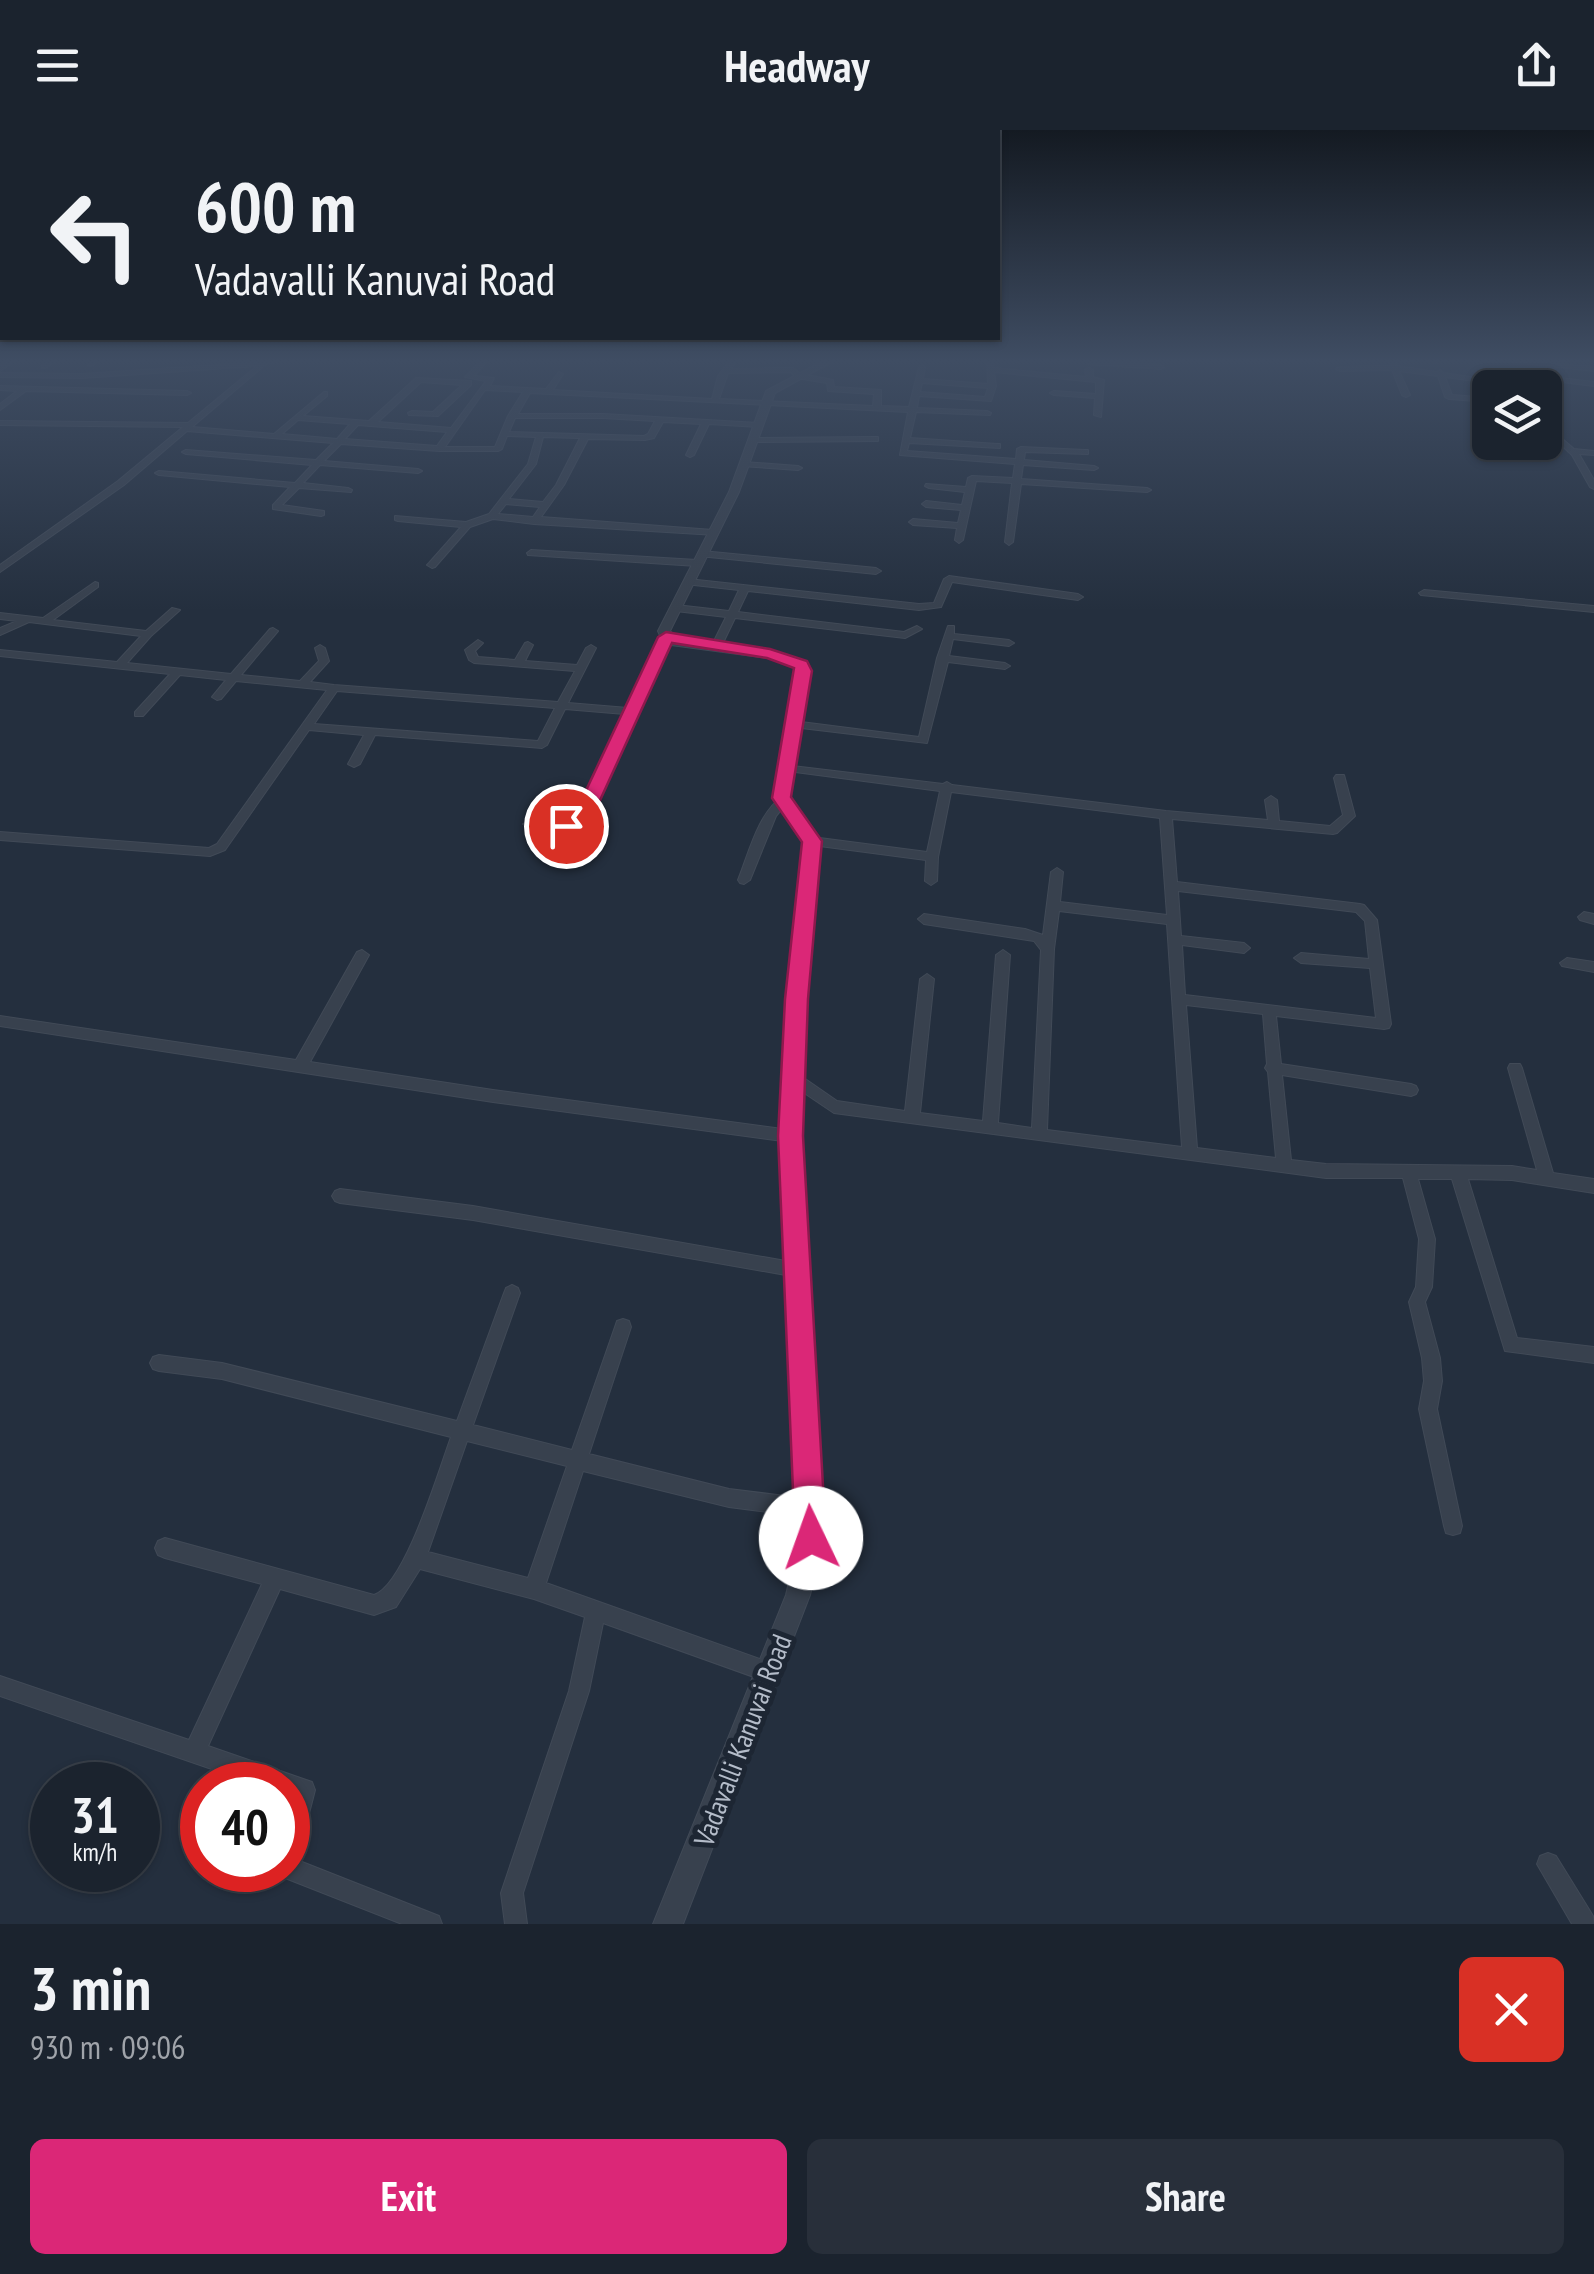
<!DOCTYPE html>
<html lang="en">
<head>
<meta charset="utf-8">
<style>
  :root { --surface:#1b232e; --page:#282f3a; --text:#f1f3f6; --muted:#a0a4aa; --line:#39404a; --accent:#db2777 }
  body { margin:0; font-family:"PT Sans Narrow",sans-serif; background:var(--page); color:var(--text); height:100vh; display:flex; flex-direction:column; font-size:38px; white-space:nowrap }
  * { box-sizing:border-box; margin:0 }
  p { font-size:32px; color:var(--muted) }
  .icon { flex:none; width:55px; height:55px; fill:none; stroke:currentColor; stroke-width:2; stroke-linecap:round; stroke-linejoin:round }
  .map { position:relative; height:1794px; overflow:hidden }
  .sheet { display:flex; flex-direction:column; background:var(--surface); flex:1 }
  .sheet>* { flex:none }
  .hud { position:absolute; left:0px; top:0px; width:1000px; height:210px; box-shadow:0 2px 8px #0004,0 0 0 2px var(--line); background:#1b232e; color:var(--text); overflow:hidden }
  .buttons { position:absolute; left:1472px; top:240px; display:grid; gap:20px }
  .buttons a { display:grid; place-items:center; width:90px; height:90px; border-radius:15px; background:var(--surface); box-shadow:0 2px 8px #0004,0 0 0 2px var(--line); font-size:50px }
  .speed { position:absolute; left:30px; top:1632px; display:flex; gap:20px; font-size:50px; font-weight:700; text-align:center }
  .speed>* { display:grid; place-content:center; width:130px; height:130px; border-radius:50%; background:var(--surface); box-shadow:0 2px 8px #0004,0 0 0 2px var(--line); line-height:1 }
  .speed small { font-size:25px; font-weight:400 }
  .speed .limit { border:15px solid #d22; background:#fff; color:#111 }
  .pin { position:absolute; display:grid; place-items:center; width:85px; height:85px; color:#fff; margin:-42px; border:5px solid #fff; border-radius:50%; box-shadow:0 2px 10px #0007 }
  .me { position:absolute; width:110px; margin:-55px; rotate:357deg; stroke-linejoin:round; filter:drop-shadow(0 0 8px #0008) }
  .turn { display:flex; align-items:center; gap:35px; height:210px; padding:0 30px; font-size:45px }
  .turn .icon { width:130px; height:130px; stroke-width:2.5 }
  .turn b { display:block; font-size:70px; line-height:85px }
  .round { display:grid; place-items:center; flex:none; width:105px; height:105px; border-radius:15px; background:var(--page) }
  .headline { display:flex; align-items:center; justify-content:space-between; height:170px; padding:0 30px }
  h1 { font-size:60px; font-weight:800; line-height:75px }
  .primary-button { display:flex; gap:20px; margin-top:auto; padding:20px 30px }
  .primary-button a { flex:1; height:115px; border-radius:15px; background:var(--accent); color:#fff; font-size:40px; font-weight:800; line-height:115px; text-align:center }
  .primary-button a+a { background:var(--page); color:var(--text) }
  header { display:flex; justify-content:space-between; align-items:center; height:130px; padding:0 30px; background:var(--surface); font-size:45px; font-weight:800 }
  .map>svg:first-child { display:block }
  .lines { fill:none; stroke-linecap:round; stroke-linejoin:round }
  .minor-casing { stroke:#414a57; stroke-width:2 }
  .tertiary-casing { stroke:#414a57; stroke-width:2 }
  .minor { fill:#38414e; fill-rule:evenodd }
  .tertiary { fill:#38414e; fill-rule:evenodd }
  .route { fill:#db2777; stroke:#8e194d; stroke-width:2.5 }
  .labels { text-anchor:middle; dominant-baseline:central; stroke-width:10; stroke-linejoin:round; paint-order:stroke }
  .street-label { font-size:28px; fill:#b4bcc9; stroke:#1d2633 }
</style>
</head>
<body>
<header><svg class="icon" aria-label="menu" viewBox="0 0 24 24"><path d="M4 6h16M4 12h16M4 18h16"/></svg>Headway<svg class="icon" aria-label="share" viewBox="0 0 24 24"><path d="M12 15V3M7 8l5-5 5 5M5 13v7h14v-7"/></svg></header>
<div class="map">
<svg width="1594" height="1794" viewBox="0 0 1594 1794">
  <rect width="100%" height="100%" fill="#242f3e"/>
  <g class="lines">
    <!-- minor casing -->
    <g class="minor-casing">
      <path id="minor" d="M9 230H16L0 241V236Z
        M49 230H56L46 238H42V236Z
        M92 230H99L92 236H88Z
        M269 230H283L266 234 192 297 274 304 324 262H327V266L303 286 369 291 416 248 471 251V255L438 286 409 285 408 283 412 281 433 282 462 255 421 252 378 292 451 298 486 251 465 247 482 230H488L474 246 494 248 490 256 546 259 559 242 563 244 553 260 712 269 718 246 731 230H737L731 239 793 238 801 244 833 250 834 257 881 260V276L909 277 919 237 922 235 925 237 923 249 988 254 987 230H993L994 238 1086 247 1085 240 1089 238 1093 240V247L1104 250 1101 287 1094 285 1095 268 1054 265 1050 263 1054 261 1096 264V252L994 242 996 256 991 271 919 266 917 278 987 281 991 283 990 285 916 282 910 308 997 314H1000V318L909 313 907 321 1016 329 1017 319 1021 317 1085 320H1088V324L1025 322 1024 330 1094 336 1098 338 1094 340 1023 335 1021 349 1147 358 1151 360 1147 362 1021 354 1013 412 1009 415 1005 412 1012 353 976 351 963 410 959 413 955 410 957 398 913 395 909 392 913 389 958 393 961 380 926 377 922 374 926 371 962 375 965 362 929 358 925 356 926 354 966 357 968 348 972 346 1013 348 1015 334 900 325 908 282 530 263 518 284H603L759 293 763 295 759 297 709 294 694 325 690 327 686 325 701 294 663 292 654 308 645 310 588 309 564 355 541 387 713 400 717 403 716 405 534 394 493 389 470 397 435 437 432 438 427 435 429 433 461 397 398 391 395 390V386L466 392 489 384 528 334 536 307 507 306 502 319 498 321H439L341 314 324 331 418 339 422 341 418 343 320 335 303 353 348 358 352 360 351 362 299 358 282 375 324 381V385L321 386 273 379V375L290 357 159 345 155 343 159 341 295 353 312 335 186 324 182 322 186 320 316 330 333 313 187 301 124 355 0 442V435L118 351 183 297 0 295V291L188 293 257 236 82 248 0 247V243L82 244 249 233ZM791 242 796 248 827 253 828 261 874 264 873 276 719 269 728 243ZM922 253 988 258 985 267 920 262ZM485 260 523 262 508 286 495 317H445ZM515 288H603L655 291 648 304 644 306 509 302ZM298 290 350 294 337 309 282 304ZM358 295 447 302 437 316 345 309ZM543 307 580 308 556 355 543 372 509 369 536 334ZM506 374 540 377 533 387 498 384Z
        M1388 230H1394L1397 236 1437 242 1440 240 1444 243 1501 252 1497 254 1445 247 1452 265 1490 268V272L1449 269 1445 267 1438 246 1399 241 1410 265 1406 267 1402 265 1392 240 1340 241 1336 239 1340 237 1390 236Z
        M1433 230H1439V231L1436 233Z
        M1509 230 1594 237V241L1512 232Z
        M1089 231 1161 235 1164 237 1161 239 1087 234Z
        M1501 241 1594 252V256L1499 244Z
        M0 256 187 261 191 263 187 265 26 261 0 280V274L17 261 0 260Z
        M1545 294 1574 319 1594 321V325L1579 324 1594 350V359L1590 357 1572 325 1545 300Z
        M875 307H878V311L753 312 749 310 753 308Z
        M744 332 798 336 802 338 798 340 741 336V332Z
        M531 420 697 430 702 433 697 436 528 425 527 423Z
        M702 421 876 438 881 441 876 444 699 426V422Z
        M949 446 1078 464 1083 467 1078 470 952 452 941 477 919 480 748 461 738 482 904 502 917 496 922 499 905 508 735 488 721 517 716 520 711 517 726 487 676 481 671 478 676 475 729 481 739 460 685 454V450L688 449 919 474 934 473 944 449Z
        M95 452 98 453V457L53 490 146 501 172 478 180 480 151 506 127 533 231 544 270 499 273 498 278 501 241 545 300 551 319 531 315 518 320 515 325 518 329 531 310 552 334 555 558 572 575 541 474 533 469 530 465 520 478 510 483 513 475 521 478 527 515 530 525 513 528 512 533 515 525 531 577 535 586 518 591 515 596 518 568 573 628 578 661 507 666 504 671 507 587 690 567 701 529 698 523 694C538 685 558 697 576 688L625 584 565 579 547 615 542 618 375 605 360 634 354 637 348 634 364 605 309 600 225 720 210 726 0 710V702L209 718 217 714 327 560 236 551 221 569 217 570 212 567 226 550 180 545 143 586H135V582L170 544 0 526V520L117 532 141 506 29 492 0 505V498L17 491 0 489V483L43 488ZM337 561 555 578 538 611 314 594Z
        M1424 460 1594 476V482L1421 465 1419 463Z
        M948 496H954V504L1009 510 1014 513 1009 516 953 509 949 526 1005 533 1010 536 1005 539 948 532 927 613 793 597 788 594 793 591 919 607 937 528Z
        M784 635 943 654 947 652 952 655 1166 681 1268 690 1265 670 1271 666 1277 670 1279 691 1330 696 1343 685 1334 648 1336 645H1344L1355 686 1337 703 1333 704 1172 689 1177 752 1360 774 1364 775 1377 790 1391 894 1389 898 1384 899 1276 886 1281 934 1411 954 1416 956 1418 960 1416 964 1411 966 1282 945 1291 1030 1326 1034 1512 1036 1537 1040 1508 938 1510 934H1520L1522 938 1553 1043 1594 1049V1063L1512 1050 1468 1049 1517 1208 1594 1217V1233L1505 1221 1452 1049H1418L1435 1109 1432 1157 1425 1172 1440 1228 1442 1251 1437 1279 1462 1396 1460 1403 1453 1405 1446 1403 1444 1396 1419 1279 1424 1251 1422 1228 1409 1172 1416 1157 1419 1109 1403 1048H1326L834 983 788 952 786 948 788 944H798L837 971 905 981 920 849 927 844 934 849 920 983 983 991 996 825 1003 820 1010 825 998 993 1032 998 1041 820 1034 811 924 794 918 789 924 784 1025 799 1043 805 1051 742 1057 738 1063 742 1060 772 1167 785 1160 688 951 662 938 727 937 751 931 755 925 751 926 730 812 715 806 711 812 707 927 722 940 661 780 640 778 638ZM1178 761 1356 782 1365 791 1369 829 1301 823 1294 828 1301 833 1370 838 1376 888 1185 865 1182 815 1244 823 1250 818 1244 813 1181 806ZM1059 781 1167 794 1182 1017 1047 1000 1054 819ZM1186 875 1263 884 1267 934 1265 938 1268 942 1276 1028 1197 1018Z
        M783 666 789 670 776 686 750 750 744 754 740 753 738 750C749 723 758 683 783 666Z
        M1584 782 1594 784V794L1580 790 1578 787Z
        M362 820 369 825 310 932 493 960 790 1000 795 1002 797 1006 795 1010 790 1012 493 972 0 896V886L296 930 357 822Z
        M1567 828 1594 832V842L1562 836 1560 833Z
        M340 1059 473 1076 797 1133 803 1135 805 1140 803 1145 797 1147 473 1090 340 1073 335 1071 332 1066 335 1061Z
        M512 1155 518 1158 520 1163 473 1295 572 1320 615 1197 617 1191 623 1189 629 1191 631 1197 589 1324 729 1359 809 1369 816 1371 818 1378 816 1385 809 1387 729 1377 583 1341 546 1453 768 1532 775 1535 778 1542 775 1549 768 1552 603 1493 589 1561 523 1763 527 1794H505L501 1763 569 1561 585 1487 534 1469 420 1439 396 1477 374 1485 280 1459 208 1616 312 1652 315 1660 297 1730 439 1786 442 1794H402L280 1746 278 1740H288V1683L292 1667 288 1665V1655H258L0 1566V1546L189 1610 262 1454 165 1428 158 1425 155 1418 158 1411 165 1408 374 1465C405 1455 439 1340 451 1307L222 1249 159 1241 153 1239 150 1233 153 1227 159 1225 222 1233 457 1291 504 1163 506 1158ZM467 1311 567 1336 528 1448 428 1422Z
        M1548 1723 1556 1726 1593 1786 1594 1794H1572L1537 1734 1540 1726Z"/>
    </g>
    <!-- tertiary casing -->
    <g class="tertiary-casing">
      <path id="tertiary" d="M825 230H835L775 263 739 362 670 501 678 509 770 520 806 532 810 541 788 668 820 711 806 869 799 1006 823 1408 810 1465 683 1794H653L786 1465 799 1408 781 1006 788 869 804 711 774 668 798 541 796 537 768 528 671 515 662 510 658 501 729 362 766 261Z"/>
    </g>
    <!-- minor -->
    <use href="#minor" class="minor"/>
    <!-- tertiary -->
    <use href="#tertiary" class="tertiary"/>
  </g>
  <!-- sky -->
  <linearGradient id="sky" x2="0" y2="1"><stop stop-color="#141a22"/><stop offset="0.48" stop-color="#3f4d63"/><stop offset="1" stop-color="#3f4d63" stop-opacity="0"/></linearGradient>
  <rect width="1594" height="481" fill="url(#sky)"/>
  <!-- route -->
  <path class="route" d="M666 502 770 519 807 531 812 541 791 667 822 711 808 869 803 1006 826 1408 822 1419 811 1424 800 1419 795 1408 778 1006 785 869 802 712 772 668 794 538 767 528 672 513 591 690 566 703 557 696 574 686 658 507Z"/>
  <g class="labels">
    <!-- street labels -->
    <g class="street-label">
      <text transform="translate(742 1610) rotate(-69)">Vadavalli Kanuvai Road</text>
    </g>
  </g>
</svg>
<div class="buttons">
<a><svg class="icon" aria-label="layers" viewBox="0 0 24 24"><path d="M12 4l9 5-9 5-9-5zM3 14l9 5 9-5"/></svg></a>
</div>
<div class="speed"><div>31<small>km/h</small></div><div class="limit">40</div></div>
<div class="pin" style="left:566px;top:696px;background:#d93025"><svg class="icon" aria-label="arrive" viewBox="0 0 24 24"><path d="M6 21V4h12l-3 4 3 4H6"/></svg></div>
<svg class="me" style="left:811px;top:1408px" viewBox="-20 -20 40 40"><circle r="19" fill="#fff"/><path d="M0-13L10 11 0 6-10 11z" fill="#db2777"/></svg>
<div class="hud">
<div class="turn"><svg class="icon" aria-label="left" viewBox="0 0 24 24"><path d="M17 20v-9H6M10 6l-5 5 5 5"/></svg><div><b>600 m</b>Vadavalli Kanuvai Road</div></div>
</div>
</div>
<section class="sheet">
<div class="headline"><div><h1>3 min</h1><p>930 m · 09:06</p></div><a class="round" style="background:#d93025;color:#fff"><svg class="icon" aria-label="close" viewBox="0 0 24 24"><path d="M6 6l12 12M18 6L6 18"/></svg></a></div>
<div class="primary-button"><a>Exit</a><a>Share</a></div>
</section>
</body>
</html>
